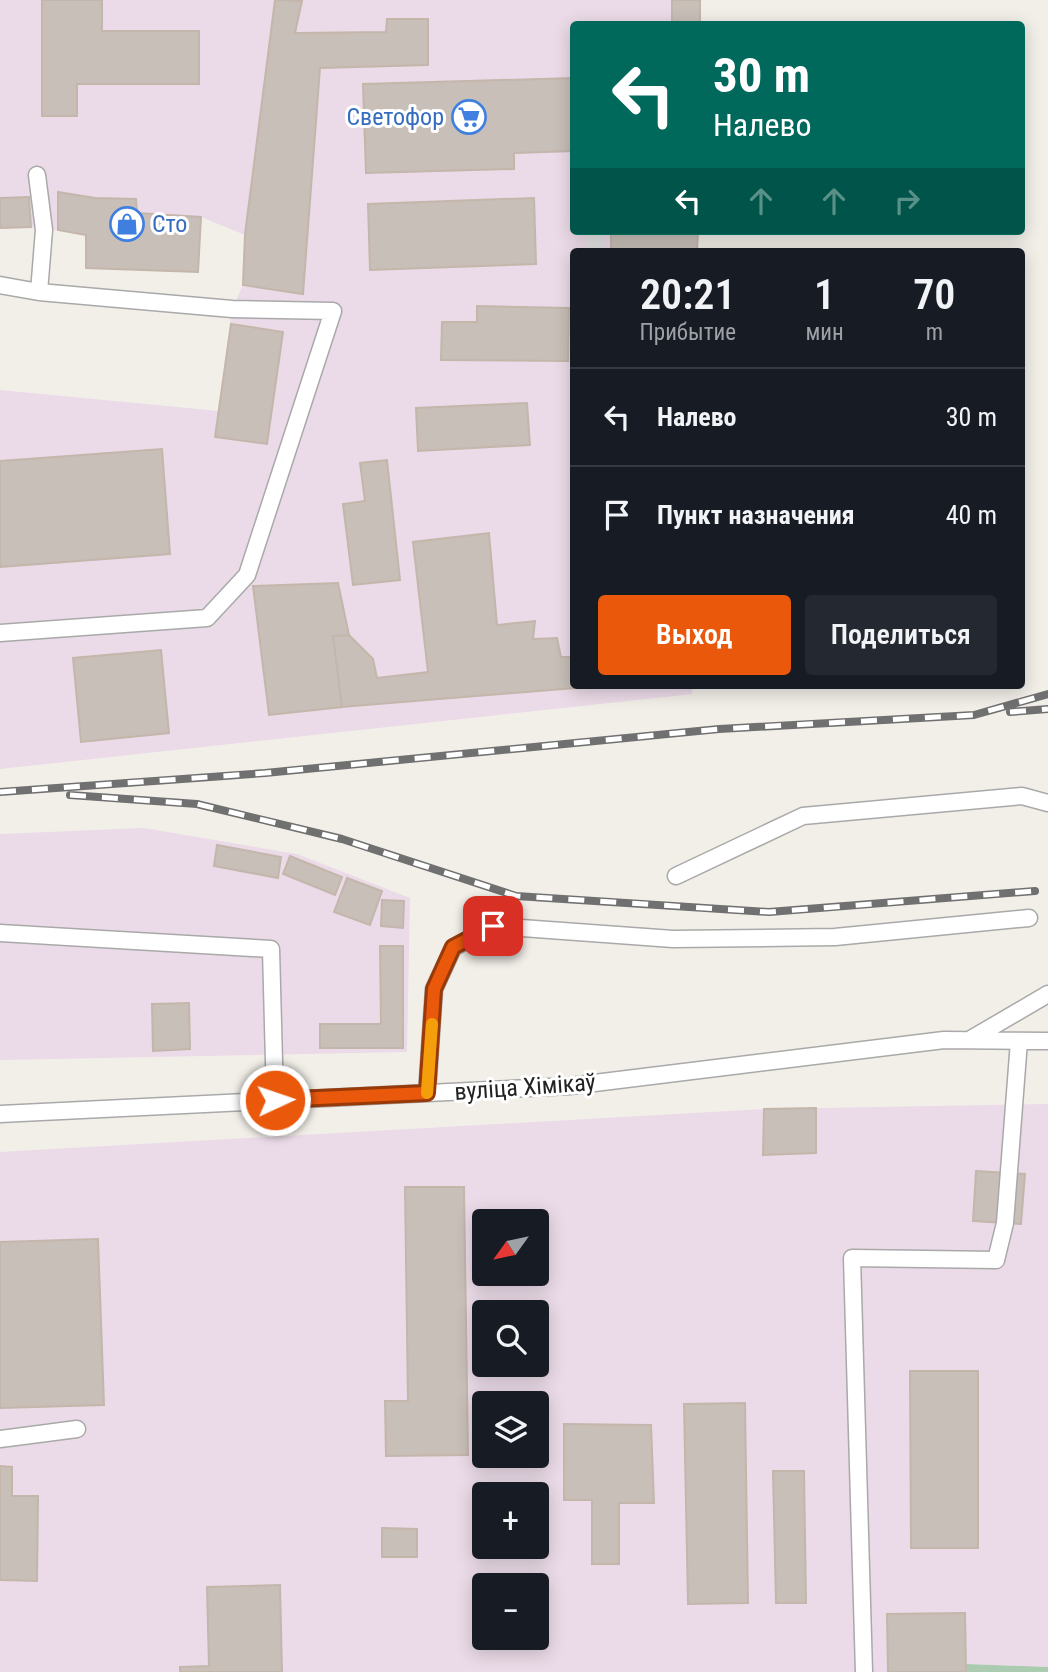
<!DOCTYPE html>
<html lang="ru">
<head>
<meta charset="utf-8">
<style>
  :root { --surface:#171b24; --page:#242831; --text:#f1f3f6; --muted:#9ea1a6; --line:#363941; --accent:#ea580c }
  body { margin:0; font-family:"Roboto Condensed",sans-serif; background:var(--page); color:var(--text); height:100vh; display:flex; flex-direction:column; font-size:26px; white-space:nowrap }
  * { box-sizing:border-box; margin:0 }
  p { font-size:23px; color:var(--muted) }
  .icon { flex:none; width:38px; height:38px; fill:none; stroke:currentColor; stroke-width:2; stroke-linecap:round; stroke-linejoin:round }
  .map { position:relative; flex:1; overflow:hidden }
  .drawer { position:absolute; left:570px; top:248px; width:455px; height:441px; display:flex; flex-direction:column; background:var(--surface); border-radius:7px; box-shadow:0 4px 18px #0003 }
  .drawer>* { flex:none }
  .hud { position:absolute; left:570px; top:21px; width:455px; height:214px; border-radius:7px; box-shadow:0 4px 18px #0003; background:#00695c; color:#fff; overflow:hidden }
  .needle { width:46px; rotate:237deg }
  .tools { position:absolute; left:472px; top:1209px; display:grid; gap:14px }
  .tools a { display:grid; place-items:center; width:77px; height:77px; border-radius:7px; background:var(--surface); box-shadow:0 4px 18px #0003; font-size:35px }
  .pin { position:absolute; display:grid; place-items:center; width:60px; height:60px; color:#fff; margin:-30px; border-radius:14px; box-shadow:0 4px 10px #0006 }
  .me { position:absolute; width:77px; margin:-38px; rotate:87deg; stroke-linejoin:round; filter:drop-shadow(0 0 5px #0008) }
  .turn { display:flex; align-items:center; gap:24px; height:147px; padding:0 28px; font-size:32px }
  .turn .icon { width:91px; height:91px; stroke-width:2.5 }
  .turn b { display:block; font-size:49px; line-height:60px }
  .lanes { display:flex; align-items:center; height:66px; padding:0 28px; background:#0003; justify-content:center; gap:35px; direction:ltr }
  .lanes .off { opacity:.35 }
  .eta { display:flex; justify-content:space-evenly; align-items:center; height:119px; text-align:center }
  .eta b { font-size:42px; font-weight:600; line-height:49px }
  .action { display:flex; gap:14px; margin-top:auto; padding:14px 28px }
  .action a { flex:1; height:80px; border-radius:7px; background:var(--accent); color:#fff; font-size:28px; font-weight:600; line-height:80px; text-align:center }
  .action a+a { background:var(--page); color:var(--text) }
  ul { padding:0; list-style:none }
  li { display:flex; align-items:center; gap:21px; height:98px; padding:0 28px; border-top:2px solid var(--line) }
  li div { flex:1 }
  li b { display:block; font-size:26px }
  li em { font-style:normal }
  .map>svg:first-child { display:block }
  .industrial { fill:#ebdbe8; fill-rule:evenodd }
  .cemetery { fill:#aacbaf }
  .parking { fill:#e2e2e2 }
  .building { fill:#c7bfb8; stroke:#c4b6ab; stroke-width:2 }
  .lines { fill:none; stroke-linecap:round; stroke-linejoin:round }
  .service-casing { stroke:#a9a9a9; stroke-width:19 }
  .service { stroke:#fff; stroke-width:16 }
  .rail-casing { stroke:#707070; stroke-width:8 }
  .rail { stroke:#fff; stroke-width:5; stroke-dasharray:16; stroke-linecap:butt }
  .route-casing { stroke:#983908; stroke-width:18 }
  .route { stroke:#ea580c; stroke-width:12 }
  .slow { stroke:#f59e0b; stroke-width:12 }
  .labels { text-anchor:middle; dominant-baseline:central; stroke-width:6; stroke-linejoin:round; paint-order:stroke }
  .shop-label { font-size:24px; fill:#366cbe; stroke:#fff; text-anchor:end }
  .street-label { font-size:24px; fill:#222; stroke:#fff }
</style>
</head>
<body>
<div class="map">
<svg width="1048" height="1672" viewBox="0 0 1048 1672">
  <rect width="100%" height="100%" fill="#f2efe9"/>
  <!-- industrial -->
  <path class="industrial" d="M0 0H700V24H574V231H698L697 252H574V686H693L692 694 0 769V390L219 411 232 309 243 285 245 235 201 217 198 272 86 268 85 234 31 227 0 228Z
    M144 828 297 854 410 898 407 1052 0 1060V834Z
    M1048 1104V1667L967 1664 966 1672H0V1152L764 1109ZM485 1222H537V1274H485ZM485 1312H537V1365H485ZM485 1404H537V1456H485ZM485 1494H537V1547H485ZM485 1586H537V1638H485Z"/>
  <!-- cemetery -->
  <path class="cemetery" d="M966 1664 1048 1667V1672H966Z"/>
  <!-- parking -->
  <path class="parking" d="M588 231H604L605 252H588Z"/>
  <!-- building -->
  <path class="building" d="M42 0H102V31H199V84H77V116H42Z
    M275 0 302 1 295 33 386 32 387 19H428V65L320 68 303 294 243 285 245 234Z
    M672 0H700V24H672Z
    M574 78V151L514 153V169L366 173 363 84Z
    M58 192 95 198 136 199 137 213 201 217 198 272 86 268V235L58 230Z
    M29 197 31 227 0 228V198Z
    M534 198 536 264 370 270 368 204Z
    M611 231H698L697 252H611Z
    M477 306 569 308 568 361 441 360 442 322H477Z
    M231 324 283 332 267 444 215 437Z
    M527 403 530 445 418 451 416 408Z
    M162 449 170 554 0 567V461Z
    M387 460 400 580 353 585 343 504 365 501 360 463Z
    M489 533 497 625 535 621 533 639 557 638 561 657H574V686H600L342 707 333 636 349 635 373 659 377 678 428 672 413 542Z
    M338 583 349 635 333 636 342 707 269 715 253 586Z
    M161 650 169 733 81 742 73 658Z
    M217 845 281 857 278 878 214 866Z
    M290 856 342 877 335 895 283 874Z
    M347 878 382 891 370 925 334 912Z
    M382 900 404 901 403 928 381 926Z
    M380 946H403V1048H320V1024H381Z
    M189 1003 190 1049 153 1051 152 1004Z
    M816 1108V1153L763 1155 764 1109Z
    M976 1171 1025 1174 1021 1224 973 1221Z
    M405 1187H464L468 1455 386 1456 385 1401H408Z
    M98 1239 104 1405 0 1408V1242Z
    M910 1371H978V1548H911Z
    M745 1403 748 1603 688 1604 684 1404Z
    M564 1424 651 1425 654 1503H619V1564H592V1500H564Z
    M0 1466 12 1467V1496H38L37 1581 0 1580Z
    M773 1471H804L806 1603H776Z
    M382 1528 417 1529V1557H382Z
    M280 1585 282 1672H180V1667L209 1666 207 1587Z
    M965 1613 966 1672H888L887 1614Z"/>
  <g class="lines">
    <!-- service casing -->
    <g class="service-casing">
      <path id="service" d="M0 285 39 292 44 230 37 175
        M0 633 207 618 247 575 333 311 232 309 39 292
        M676 876 803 816 1022 796 1048 803
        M0 933 271 949 275 1100
        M971 1039 1048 994
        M427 1093 434 989 453 948 493 926 673 939 835 937 1029 918
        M0 1114 570 1086 944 1040 1048 1041
        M0 1439 77 1429
        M864 1672 852 1258 996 1260 1005 1223 1019 1041"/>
    </g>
    <!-- service -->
    <use href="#service" class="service"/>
    <!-- rail casing -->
    <g class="rail-casing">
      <path id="rail" d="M1010 712 1048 709
        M0 792 265 773 719 729 974 715 1048 694
        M70 795 197 804 342 839 516 896 769 912 1035 891"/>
    </g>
    <!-- rail -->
    <use href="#rail" class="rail"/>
  </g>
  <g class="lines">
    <!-- route casing -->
    <g class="route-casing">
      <path id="route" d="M275 1100 427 1093 434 989 453 947 493 926"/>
    </g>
    <!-- route -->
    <use href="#route" class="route"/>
    <!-- slow -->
    <path class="slow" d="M427 1093 432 1024"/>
  </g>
  <!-- icons -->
  <defs>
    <g id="supermarket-ring" transform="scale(1.75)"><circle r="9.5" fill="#fff" stroke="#3f7fe0" stroke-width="1.5"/><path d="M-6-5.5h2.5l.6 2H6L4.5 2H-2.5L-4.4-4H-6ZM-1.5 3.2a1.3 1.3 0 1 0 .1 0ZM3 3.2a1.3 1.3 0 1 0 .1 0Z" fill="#3f7fe0"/></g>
    <g id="shop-ring" transform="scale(1.75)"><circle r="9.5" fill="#fff" stroke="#3f7fe0" stroke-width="1.5"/><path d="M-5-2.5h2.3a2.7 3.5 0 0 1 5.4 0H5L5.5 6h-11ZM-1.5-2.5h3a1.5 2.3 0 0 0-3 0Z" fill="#3f7fe0"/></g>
  </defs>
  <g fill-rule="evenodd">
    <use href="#supermarket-ring" x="469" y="117"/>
    <use href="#shop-ring" x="127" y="224"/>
  </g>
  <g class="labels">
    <!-- shop labels -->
    <g class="shop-label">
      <text x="444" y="117">Светофор</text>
      <text x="152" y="224" text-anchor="start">Сто</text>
    </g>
    <!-- street labels -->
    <g class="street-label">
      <text transform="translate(525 1087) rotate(-4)">вуліца Хімікаў</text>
    </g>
  </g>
</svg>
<div class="tools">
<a><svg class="needle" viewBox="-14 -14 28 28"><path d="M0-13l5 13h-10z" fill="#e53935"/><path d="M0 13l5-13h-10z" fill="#9ea1a6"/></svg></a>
<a><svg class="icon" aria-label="search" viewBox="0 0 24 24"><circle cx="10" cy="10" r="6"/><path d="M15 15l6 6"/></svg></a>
<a><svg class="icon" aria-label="layers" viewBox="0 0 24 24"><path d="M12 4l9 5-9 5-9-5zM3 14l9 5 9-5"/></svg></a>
<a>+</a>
<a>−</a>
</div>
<div class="pin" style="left:493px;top:926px;background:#d93025"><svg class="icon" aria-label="arrive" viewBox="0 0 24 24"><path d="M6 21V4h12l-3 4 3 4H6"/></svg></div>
<svg class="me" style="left:275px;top:1100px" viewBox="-20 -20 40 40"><circle r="17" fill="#ea580c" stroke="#fff" stroke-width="3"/><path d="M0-11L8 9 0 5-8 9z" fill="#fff"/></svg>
<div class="hud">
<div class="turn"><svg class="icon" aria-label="left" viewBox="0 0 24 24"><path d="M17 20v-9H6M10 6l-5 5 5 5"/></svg><div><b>30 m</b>Налево</div></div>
<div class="lanes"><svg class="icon" aria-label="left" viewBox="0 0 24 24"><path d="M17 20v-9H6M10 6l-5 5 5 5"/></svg><svg class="icon off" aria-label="ahead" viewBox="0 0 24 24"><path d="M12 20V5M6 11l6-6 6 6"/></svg><svg class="icon off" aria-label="ahead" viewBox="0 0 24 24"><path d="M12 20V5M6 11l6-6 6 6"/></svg><svg class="icon off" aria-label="right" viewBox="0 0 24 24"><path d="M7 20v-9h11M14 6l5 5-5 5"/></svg></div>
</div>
<section class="drawer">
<div class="eta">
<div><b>20:21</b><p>Прибытие</p></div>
<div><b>1</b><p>мин</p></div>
<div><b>70</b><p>m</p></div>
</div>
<ul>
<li><svg class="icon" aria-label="left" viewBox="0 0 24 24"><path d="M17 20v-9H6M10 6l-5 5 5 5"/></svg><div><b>Налево</b></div><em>30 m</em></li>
<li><svg class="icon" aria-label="arrive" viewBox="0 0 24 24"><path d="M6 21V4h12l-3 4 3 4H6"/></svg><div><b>Пункт назначения</b></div><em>40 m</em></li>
</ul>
<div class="action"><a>Выход</a><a>Поделиться</a></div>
</section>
</div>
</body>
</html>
